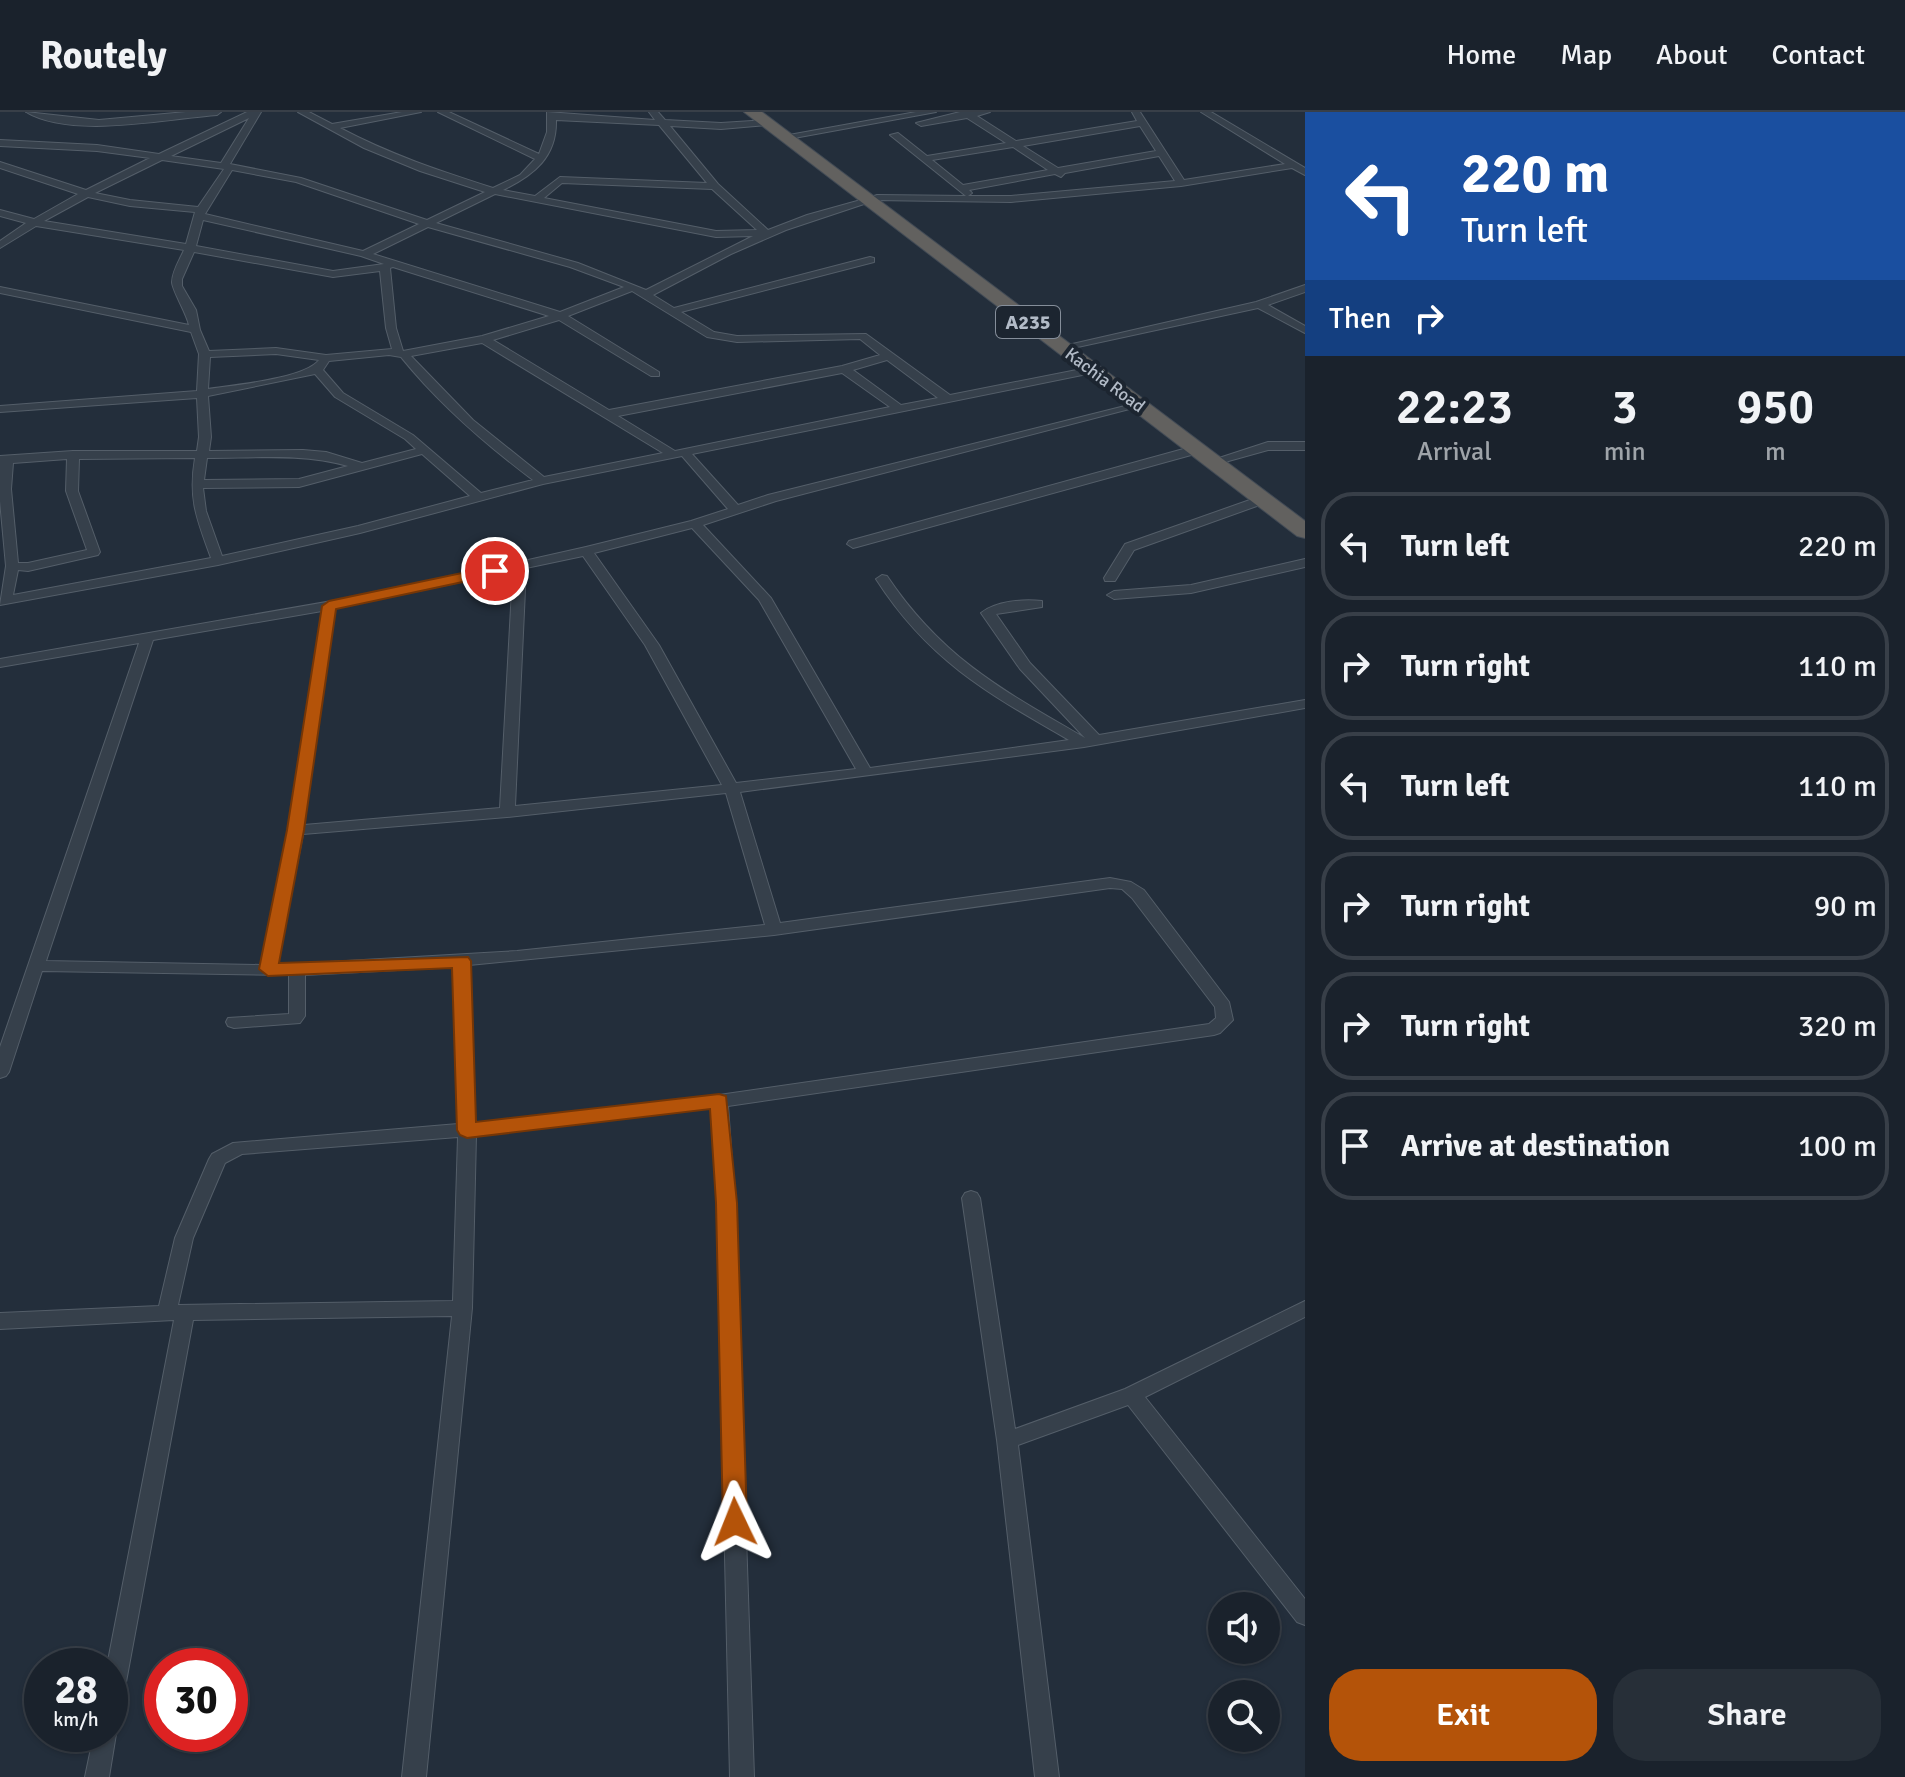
<!DOCTYPE html>
<html lang="en">
<head>
<meta charset="utf-8">
<style>
  :root { --surface:#1a222c; --page:#272f38; --text:#f1f3f6; --muted:#9fa4a9; --line:#383f48; --accent:#b45309 }
  body { margin:0; font-family:Signika,sans-serif; background:var(--page); color:var(--text); height:100vh; display:flex; flex-direction:column; font-size:30px; white-space:nowrap }
  * { box-sizing:border-box; margin:0 }
  p { font-size:26px; color:var(--muted) }
  .icon { flex:none; width:44px; height:44px; fill:none; stroke:currentColor; stroke-width:2; stroke-linecap:round; stroke-linejoin:round }
  .map { position:relative; flex:1; overflow:hidden }
  .side { display:flex; flex-direction:column; background:var(--surface); width:600px }
  .side>* { flex:none }
  .hud { background:#1a4fa0; color:#fff; overflow:hidden }
  .buttons { position:absolute; left:1208px; top:1480px; display:grid; gap:16px }
  .buttons a { display:grid; place-items:center; width:72px; height:72px; border-radius:50%; background:var(--surface); box-shadow:0 2px 6px #0004,0 0 0 2px var(--line); font-size:40px }
  .speed { position:absolute; left:24px; top:1536px; display:flex; gap:16px; font-size:40px; font-weight:700; text-align:center }
  .speed>* { display:grid; place-content:center; width:104px; height:104px; border-radius:50%; background:var(--surface); box-shadow:0 2px 6px #0004,0 0 0 2px var(--line); line-height:1 }
  .speed small { font-size:20px; font-weight:400 }
  .speed .limit { border:12px solid #d22; background:#fff; color:#111 }
  .pin { position:absolute; display:grid; place-items:center; width:68px; height:68px; color:#fff; margin:-34px; border:4px solid #fff; border-radius:50%; box-shadow:0 2px 8px #0007 }
  .me { position:absolute; width:88px; margin:-44px; rotate:358deg; stroke-linejoin:round; filter:drop-shadow(0 0 6px #0008) }
  .turn { display:flex; align-items:center; gap:28px; height:168px; padding:0 24px; font-size:36px }
  .turn .icon { width:104px; height:104px; stroke-width:2.5 }
  .turn b { display:block; font-size:56px; line-height:68px }
  .then { display:flex; align-items:center; height:76px; padding:0 24px; background:#0003; gap:16px; font-size:30px }
  .eta { display:flex; justify-content:space-evenly; align-items:center; height:136px; text-align:center }
  .eta b { font-size:48px; font-weight:600; line-height:56px }
  .action { display:flex; gap:16px; margin-top:auto; padding:16px 24px }
  .action a { flex:1; height:92px; border-radius:32px; background:var(--accent); color:#fff; font-size:32px; font-weight:600; line-height:92px; text-align:center }
  .action a+a { background:var(--page); color:var(--text) }
  ul { padding:0; list-style:none }
  li { display:flex; align-items:center; gap:24px; height:108px; margin:0 16px 12px; padding:0 8px; border:4px solid var(--line); border-radius:32px }
  li div { flex:1 }
  li b { display:block; font-size:30px }
  li em { font-style:normal }
  header { display:flex; align-items:center; gap:48px; box-sizing:border-box; height:112px; padding:0 40px; background:var(--surface); border-bottom:2px solid var(--line) }
  header strong { font-size:38px }
  nav { display:flex; gap:44px; margin-inline-start:auto; font-size:28px }
  main { display:flex; flex:1; min-height:0 }
  .map>svg:first-child { display:block }
  .lines { fill:none; stroke-linecap:round; stroke-linejoin:round }
  .minor-casing { stroke:#545e69; stroke-width:2 }
  .trunk-casing { stroke:#424b56; stroke-width:2 }
  .minor { fill:#36404b; fill-rule:evenodd }
  .trunk { fill:#62615f; fill-rule:evenodd }
  .route { fill:#b45309; stroke:#753606; stroke-width:2 }
  .labels { text-anchor:middle; dominant-baseline:central; stroke-width:8; stroke-linejoin:round; paint-order:stroke }
  .far-street-label { font-size:18px; fill:#b2bbc7; stroke:#1c2530 }
  .shield { fill:#1c2530; stroke:#858e9a; stroke-width:2 }
  .shield-label { font-size:20px; font-weight:bold; fill:#b2bbc7 }
</style>
</head>
<body>
<header>
<strong>Routely</strong>
<nav><a>Home</a><a>Map</a><a>About</a><a>Contact</a></nav>
</header>
<main>
<div class="map">
<svg width="1305" height="1665" viewBox="0 0 1305 1665">
  <rect width="100%" height="100%" fill="#232e3b"/>
  <g class="lines">
    <!-- minor casing -->
    <g class="minor-casing">
      <path id="minor" d="M26 0 99 8 186 0H221L217 3C165 7 71 27 26 0Z
        M247 0H261L230 52 301 66 427 108 485 80 420 59 364 36 298 0H309L332 12 402 0H421L340 16C389 42 440 59 493 76L520 63 535 47 438 0H449L539 42 547 20V0L655 8 649 0H658L665 8 721 11 769 8 771 10 766 13 721 17 670 14 718 72 768 118 807 103 868 86 873 89 786 118 731 142 653 183 674 196 870 145 874 146V150L681 200 714 220 737 224 866 222 950 283 1092 255 1098 258 1092 261 692 342 738 393 768 383 1141 290V294L776 389 703 413 771 486 870 656 1069 628C987 581 928 548 876 467L882 463 887 464C942 546 1002 578 1085 626L1020 557 981 501C996 489 1023 487 1042 489V495L996 502 1030 551 1099 623 1305 588V596L1084 635 740 680 780 811 1110 766 1131 770 1144 778 1229 890 1233 908 1220 921 1214 923 728 994 735 1091 754 1665H730L717 1091 711 996 476 1023 472 1196 426 1665H402L452 1204 193 1208 121 1597 118 1604 110 1607V1554H107L174 1208 0 1217V1201L159 1194 175 1126 209 1047 212 1042 233 1031 458 1012 453 855 305 863V904L300 911 234 916 228 914 226 910 228 906 289 902V863L42 859 9 960 6 964 0 966V935L139 531 0 555V547L395 478 586 435 691 409 728 397 682 344 543 372 360 421 218 453 0 493 6 454 0 389V344L73 339H197L199 325 197 286 0 300V294L197 279 199 242 191 220 0 181V175L189 213C186 200 172 178 172 170 172 160 180 147 184 138L36 114 0 136V129L26 111 0 104V98L34 107 78 82 0 56V50L86 78 150 46 97 39 0 34V28L97 33 159 42ZM249 6 221 51 171 44ZM556 8 659 13 707 71 560 65 535 84 503 78C534 63 557 45 556 8ZM162 48 224 57 198 95 130 88 95 81ZM232 58 296 70 419 112 363 139 205 102ZM562 71 712 77 757 118 716 119 544 86ZM495 82 716 125 753 124 646 178 578 151 436 111ZM88 85 130 94 195 100 186 132 44 109ZM203 108 361 144 384 152 333 159 196 134ZM428 115 570 155 624 175 560 200 373 142ZM194 140 333 165 380 159 386 216 392 237 326 243 276 236 209 239 200 218 196 198 182 174V167ZM393 155 549 204 482 224 403 239 396 216 390 156ZM632 179 707 225 737 230 860 227 880 243 842 254 609 298 493 228 559 208 651 264H659V260L568 204ZM482 231 663 341 544 365 473 308 411 244ZM276 242 319 248C304 267 233 273 208 277L210 245ZM389 243 401 245C439 292 484 331 533 368L481 381 413 323 343 281 323 258 329 249ZM887 248 938 286 901 293 853 258ZM842 261 890 295 675 339 618 304ZM315 262 335 285 405 327 416 337 362 351 326 340 303 338 209 339 211 325 208 284ZM422 342 470 384 358 414 222 444 206 399 203 376 299 375ZM195 346C188 388 197 407 211 446L13 483 18 458 28 459 98 443 100 440 78 379 79 347ZM207 346C255 346 303 341 348 354L299 367 204 368ZM67 347 66 379 87 438 28 451H18L11 377 13 351ZM692 416 759 488 856 657 736 671 659 533 594 441ZM583 444 645 533 722 673 515 694 526 456ZM513 459 500 696 304 713 335 496ZM322 499 288 718 261 853 46 849 153 528ZM726 681 765 813 517 839 277 853 303 722 507 705ZM1110 776 1122 777 1132 786 1215 895 1216 906 1209 912 719 983 475 1011 469 853 774 823ZM458 1025 453 1189 178 1193 193 1126 225 1051 242 1042Z
        M916 0H936L794 26 789 23Z
        M960 0H990L977 4 1016 29 1137 9 1132 0H1140L1184 68 1285 52 1201 0H1211L1305 56V63L1292 56 1181 74 1011 90 874 88V84L877 83 966 84 890 23 898 21 927 44 1006 31 967 6 921 14 916 11ZM1140 14 1156 39 1058 56 1023 34ZM1013 35 1048 58 963 73 932 48ZM1159 44 1175 69 1011 84H968L972 81 969 78 1055 62 1061 65 1065 61Z
        M1305 173V180L1268 193 1305 214V221L1258 196 1073 236 1068 233 1256 190Z
        M1268 330H1305V338H1268L1225 350 1219 346Z
        M1198 333 1202 334V340L857 435 853 436 847 432 849 429Z
        M1264 383 1270 387 1268 390 1134 438 1115 469H1105L1104 466 1125 432Z
        M1305 447V455L1191 481 1114 487 1107 483 1114 479 1191 473Z
        M971 1079 977 1081 980 1086 1015 1317 1125 1277 1305 1189V1205L1145 1285 1305 1487V1513L1297 1510 1128 1293 1018 1333 1059 1665H1035L997 1328 962 1086 965 1081Z
        M110 1613 116 1622 109 1665H85L94 1622H110Z"/>
    </g>
    <!-- trunk casing -->
    <g class="trunk-casing">
      <path id="trunk" d="M744 0H762L1305 409V426L1297 424Z"/>
    </g>
    <!-- minor -->
    <use href="#minor" class="minor"/>
    <!-- trunk -->
    <use href="#trunk" class="trunk"/>
  </g>
  <!-- route -->
  <path class="route" d="M495 454 502 459 500 462 336 497 304 718 279 851 468 845 471 849 476 1010 719 982 726 984 737 1091 747 1410 744 1417 735 1420 727 1417 723 1410 716 1091 710 997 467 1026 460 1023 457 1018 452 856 268 864 259 857 287 718 322 494 329 489Z"/>
  <g class="labels">
    <!-- far-street labels -->
    <g class="far-street-label">
      <text transform="translate(1105 268) rotate(37)">Kachia Road</text>
    </g>
    <!-- shield labels -->
    <rect class="shield" x="996" y="194" width="64" height="32" rx="6"/>
    <g class="shield-label">
      <text x="1028" y="210">A235</text>
    </g>
  </g>
</svg>
<div class="buttons">
<a><svg class="icon" aria-label="sound" viewBox="0 0 24 24"><path d="M4 9h4l5-4v14l-5-4H4zM17 9q2 3 0 6"/></svg></a>
<a><svg class="icon" aria-label="search" viewBox="0 0 24 24"><circle cx="10" cy="10" r="6"/><path d="M15 15l6 6"/></svg></a>
</div>
<div class="speed"><div>28<small>km/h</small></div><div class="limit">30</div></div>
<div class="pin" style="left:495px;top:459px;background:#d93025"><svg class="icon" aria-label="arrive" viewBox="0 0 24 24"><path d="M6 21V4h12l-3 4 3 4H6"/></svg></div>
<svg class="me" style="left:735px;top:1410px" viewBox="-20 -20 40 40"><path d="M0-17L14 15 0 8-14 15z" fill="#b45309" stroke="#fff" stroke-width="4"/></svg>
</div>
<section class="side">
<div class="hud">
<div class="turn"><svg class="icon" aria-label="left" viewBox="0 0 24 24"><path d="M17 20v-9H6M10 6l-5 5 5 5"/></svg><div><b>220 m</b>Turn left</div></div>
<div class="then">Then<svg class="icon" aria-label="right" viewBox="0 0 24 24"><path d="M7 20v-9h11M14 6l5 5-5 5"/></svg></div>
</div>
<div class="eta">
<div><b>22:23</b><p>Arrival</p></div>
<div><b>3</b><p>min</p></div>
<div><b>950</b><p>m</p></div>
</div>
<ul>
<li><svg class="icon" aria-label="left" viewBox="0 0 24 24"><path d="M17 20v-9H6M10 6l-5 5 5 5"/></svg><div><b>Turn left</b></div><em>220 m</em></li>
<li><svg class="icon" aria-label="right" viewBox="0 0 24 24"><path d="M7 20v-9h11M14 6l5 5-5 5"/></svg><div><b>Turn right</b></div><em>110 m</em></li>
<li><svg class="icon" aria-label="left" viewBox="0 0 24 24"><path d="M17 20v-9H6M10 6l-5 5 5 5"/></svg><div><b>Turn left</b></div><em>110 m</em></li>
<li><svg class="icon" aria-label="right" viewBox="0 0 24 24"><path d="M7 20v-9h11M14 6l5 5-5 5"/></svg><div><b>Turn right</b></div><em>90 m</em></li>
<li><svg class="icon" aria-label="right" viewBox="0 0 24 24"><path d="M7 20v-9h11M14 6l5 5-5 5"/></svg><div><b>Turn right</b></div><em>320 m</em></li>
<li><svg class="icon" aria-label="arrive" viewBox="0 0 24 24"><path d="M6 21V4h12l-3 4 3 4H6"/></svg><div><b>Arrive at destination</b></div><em>100 m</em></li>
</ul>
<div class="action"><a>Exit</a><a>Share</a></div>
</section>
</main>
</body>
</html>
